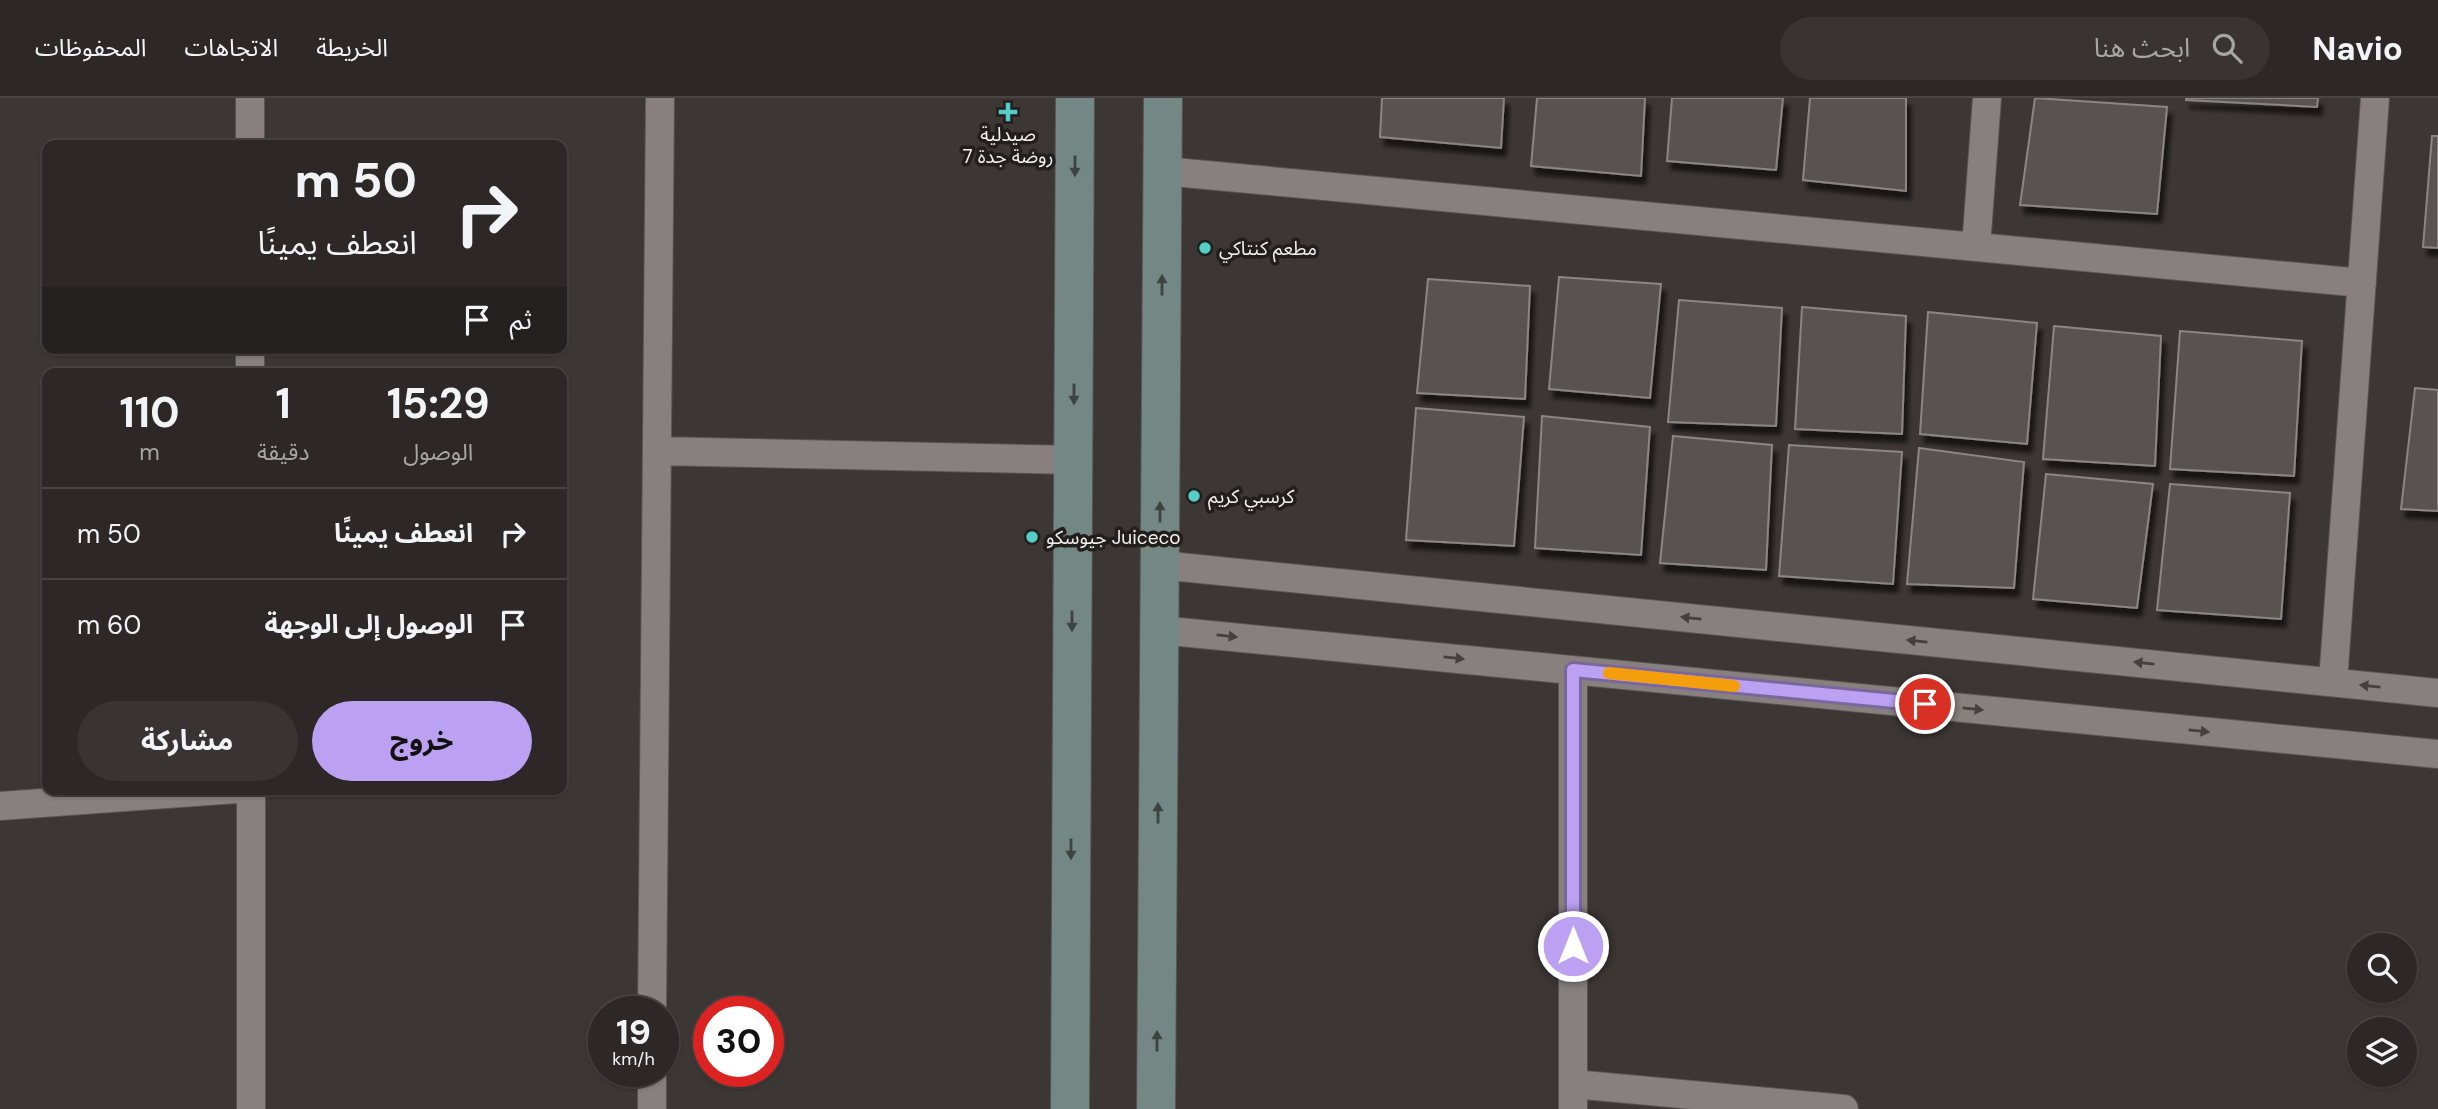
<!DOCTYPE html>
<html lang="ar">
<head>
<meta charset="utf-8">
<style>
  :root { --surface:#2d2827; --page:#393433; --text:#f1f3f6; --muted:#a7a6a7; --line:#484444; --accent:#bca0f2 }
  body { margin:0; font-family:"DM Sans","Noto Sans Arabic",sans-serif; background:var(--page); color:var(--text); direction:rtl; height:100vh; display:flex; flex-direction:column; font-size:26px; white-space:nowrap }
  * { box-sizing:border-box; margin:0 }
  p { font-size:23px; color:var(--muted) }
  .icon { flex:none; width:38px; height:38px; fill:none; stroke:currentColor; stroke-width:2; stroke-linecap:round; stroke-linejoin:round }
  .map { position:relative; flex:1; overflow:hidden; direction:ltr }
  .drawer { position:absolute; left:42px; top:270px; width:525px; height:427px; display:flex; flex-direction:column; background:var(--surface); border-radius:14px; box-shadow:0 2px 5px #0004,0 0 0 2px var(--line); direction:rtl }
  .drawer>* { flex:none }
  .guide { position:absolute; left:42px; top:42px; width:525px; height:214px; border-radius:14px; box-shadow:0 2px 5px #0004,0 0 0 2px var(--line); direction:rtl; background:#2d2827; color:var(--text); overflow:hidden }
  .buttons { position:absolute; left:2347px; top:835px; display:grid; gap:14px }
  .buttons a { display:grid; place-items:center; width:70px; height:70px; border-radius:50%; background:var(--surface); box-shadow:0 2px 5px #0004,0 0 0 2px var(--line); font-size:35px }
  .speed { position:absolute; left:588px; top:898px; display:flex; gap:14px; font-size:35px; font-weight:700; text-align:center }
  .speed>* { display:grid; place-content:center; width:91px; height:91px; border-radius:50%; background:var(--surface); box-shadow:0 2px 5px #0004,0 0 0 2px var(--line); line-height:1 }
  .speed small { font-size:18px; font-weight:400 }
  .speed .limit { border:10px solid #d22; background:#fff; color:#111 }
  .pin { position:absolute; display:grid; place-items:center; width:60px; height:60px; color:#fff; margin:-30px; border:4px solid #fff; border-radius:50%; box-shadow:0 2px 7px #0007 }
  .me { position:absolute; width:77px; margin:-38px; rotate:0deg; stroke-linejoin:round; filter:drop-shadow(0 0 5px #0008) }
  .turn { display:flex; align-items:center; gap:24px; height:147px; padding:0 35px; font-size:32px }
  .turn .icon { width:91px; height:91px; stroke-width:2.5 }
  .turn b { display:block; font-size:49px; line-height:60px }
  .then { display:flex; align-items:center; height:66px; padding:0 35px; background:#0003; gap:14px; font-size:26px }
  .eta { display:flex; justify-content:space-evenly; align-items:center; height:119px; text-align:center }
  .eta b { font-size:42px; font-weight:700; line-height:49px }
  .button { display:flex; gap:14px; margin-top:auto; padding:14px 35px }
  .button a { flex:1; height:80px; border-radius:42px; background:var(--accent); color:#111; font-size:28px; font-weight:700; line-height:80px; text-align:center }
  .button a+a { background:var(--page); color:var(--text) }
  ul { padding:0; list-style:none }
  li { display:flex; align-items:center; gap:21px; height:91px; padding:0 35px; border-top:2px solid var(--line) }
  li div { flex:1 }
  li b { display:block; font-size:26px }
  li em { font-style:normal }
  header { display:flex; align-items:center; gap:42px; box-sizing:border-box; height:98px; padding:0 35px; background:var(--surface); border-bottom:2px solid var(--line) }
  header strong { font-size:33px }
  nav { display:flex; gap:38px; margin-inline-start:auto; font-size:24px }
  .search { width:490px; height:63px; background:var(--page); display:flex; align-items:center; gap:18px; box-sizing:border-box; padding:0 24px; border-radius:38px; color:var(--muted); font-size:26px }
  .map>svg:first-child { display:block }
  .building { fill:#595351; stroke:#8c8583; stroke-width:2; filter:url(#shadow) }
  .lines { fill:none; stroke-linecap:round; stroke-linejoin:round }
  .street-casing { stroke:#595452; stroke-width:30 }
  .secondary-casing { stroke:#595452; stroke-width:40 }
  .street { stroke:#87807e; stroke-width:28 }
  .secondary { stroke:#738784; stroke-width:38 }
  .oneway { fill:#3e4341 }
  .oneway2 { fill:#45403f }
  .route-casing { stroke:#7a689d; stroke-width:18 }
  .route { stroke:#bca0f2; stroke-width:12 }
  .slow { stroke:#f59e0b; stroke-width:12 }
  .poi-dot { fill:#54cdc6; stroke:#211e1d; stroke-width:2.5 }
  .labels { text-anchor:middle; dominant-baseline:central; stroke-width:7; stroke-linejoin:round; paint-order:stroke }
  .poi-label { font-size:19px; fill:#f4f0ef; stroke:#211e1d; text-anchor:start }
</style>
</head>
<body>
<header>
<strong>Navio</strong>
<div class="search"><svg class="icon" aria-label="search" viewBox="0 0 24 24"><circle cx="10" cy="10" r="6"/><path d="M15 15l6 6"/></svg>ابحث هنا</div>
<nav><a>الخريطة</a><a>الاتجاهات</a><a>المحفوظات</a></nav>
</header>
<div class="map">
<svg width="2438" height="1011" viewBox="0 0 2438 1011">
  <defs>
    <filter id="shadow"><feDropShadow dx="4.5" dy="8" stdDeviation="2" flood-color="#0009"/></filter>
  </defs>
  <rect width="100%" height="100%" fill="#3c3634"/>
  <!-- building -->
  <path class="building" d="M1382 0H1504L1501 50 1380 39Z
    M1537 0H1645L1641 78 1531 68Z
    M1672 0H1783L1776 72 1667 63Z
    M1810 0H1906V93L1803 82Z
    M2035 0 2167 9 2157 116 2020 107Z
    M2186 0H2318L2317 9 2186 2Z
    M2432 38H2438V150L2423 149Z
    M1559 179 1661 186 1650 300 1549 291Z
    M1428 181 1530 188 1525 301 1417 295Z
    M1679 202 1782 210 1776 328 1668 324Z
    M1802 209 1906 218 1902 336 1795 331Z
    M1928 214 2037 225 2027 346 1920 336Z
    M2054 228 2161 238 2155 368 2043 361Z
    M2180 233 2302 243 2294 378 2170 371Z
    M2415 290 2438 292V413L2401 411Z
    M1416 310 1524 319 1514 448 1406 442Z
    M1542 318 1650 329 1641 457 1535 450Z
    M1673 338 1772 347 1766 472 1660 465Z
    M1789 347 1902 354 1893 486 1779 478Z
    M1919 350 2024 364 2014 490 1907 486Z
    M2046 376 2153 386 2137 510 2033 501Z
    M2170 386 2290 395 2281 521 2157 512Z"/>
  <g class="lines">
    <!-- street casing -->
    <g class="street-casing">
      <path id="street" d="M250 0V47
        M1163 73 2362 185
        M1976 149 1987 0
        M250 250V275
        M657 353 1073 362
        M1160 467 2438 595
        M1159 532 2438 656
        M2333 584 2375 0
        M251 691V1011
        M0 708 236 691
        M652 914 660 0
        M1573 986 1844 1011
        M652 1011V973
        M1573 1011V572"/>
    </g>
    <!-- secondary casing -->
    <g class="secondary-casing">
      <path id="secondary" d="M1070 1011 1075 0
        M1156 1011 1163 0"/>
    </g>
    <!-- street -->
    <use href="#street" class="street"/>
    <!-- secondary -->
    <use href="#secondary" class="secondary"/>
  </g>
  <!-- one-way arrows -->
  <defs><path id="oneway-solid" d="M-6-.8H1V-3.2L6.5 0L1 3.2V.8H-6Z" transform="scale(1.75)"/></defs>
  <g class="oneway">
    <use href="#oneway-solid" transform="translate(1075 68) rotate(90)"/>
    <use href="#oneway-solid" transform="translate(1162 187) rotate(-90)"/>
    <use href="#oneway-solid" transform="translate(1074 296) rotate(90)"/>
    <use href="#oneway-solid" transform="translate(1160 414) rotate(-90)"/>
    <use href="#oneway-solid" transform="translate(1072 523) rotate(90)"/>
    <use href="#oneway-solid" transform="translate(1158 715) rotate(-90)"/>
    <use href="#oneway-solid" transform="translate(1071 751) rotate(90)"/>
    <use href="#oneway-solid" transform="translate(1157 943) rotate(-90)"/>
  </g>
  <g class="oneway2">
    <use href="#oneway-solid" transform="translate(1691 520) rotate(-174)"/>
    <use href="#oneway-solid" transform="translate(1227 538) rotate(6)"/>
    <use href="#oneway-solid" transform="translate(1917 543) rotate(-174)"/>
    <use href="#oneway-solid" transform="translate(1454 560) rotate(6)"/>
    <use href="#oneway-solid" transform="translate(2144 565) rotate(-174)"/>
    <use href="#oneway-solid" transform="translate(2370 588) rotate(-174)"/>
    <use href="#oneway-solid" transform="translate(1973 611) rotate(6)"/>
    <use href="#oneway-solid" transform="translate(2199 633) rotate(6)"/>
  </g>
  <g class="lines">
    <!-- route casing -->
    <g class="route-casing">
      <path id="route" d="M1573 848V572L1925 606"/>
    </g>
    <!-- route -->
    <use href="#route" class="route"/>
    <!-- slow -->
    <path class="slow" d="M1609 575 1734 588"/>
  </g>
  <!-- markers -->
  <g class="poi-dot">
    <path d="M1004.5 3.5h7v7h7v7h-7v7h-7v-7h-7v-7h7z"/>
    <circle cx="1205" cy="150" r="7"/>
    <circle cx="1194" cy="398" r="7"/>
    <circle cx="1032" cy="439" r="7"/>
  </g>
  <g class="labels">
    <!-- poi labels -->
    <g class="poi-label">
      <text x="1008" y="36" text-anchor="middle">صيدلية<tspan x="1008" dy="22">روضة جدة 7</tspan></text>
      <text x="1219" y="150">مطعم كنتاكي</text>
      <text x="1208" y="398">كرسبي كريم</text>
      <text x="1046" y="439">جيوسكو Juiceco</text>
    </g>
  </g>
</svg>
<div class="buttons">
<a><svg class="icon" aria-label="search" viewBox="0 0 24 24"><circle cx="10" cy="10" r="6"/><path d="M15 15l6 6"/></svg></a>
<a><svg class="icon" aria-label="layers" viewBox="0 0 24 24"><path d="M12 4l9 5-9 5-9-5zM3 14l9 5 9-5"/></svg></a>
</div>
<div class="speed"><div>19<small>km/h</small></div><div class="limit">30</div></div>
<div class="pin" style="left:1925px;top:606px;background:#d93025"><svg class="icon" aria-label="arrive" viewBox="0 0 24 24"><path d="M6 21V4h12l-3 4 3 4H6"/></svg></div>
<svg class="me" style="left:1573px;top:848px" viewBox="-20 -20 40 40"><circle r="17" fill="#bca0f2" stroke="#fff" stroke-width="3"/><path d="M0-11L8 9 0 5-8 9z" fill="#fff"/></svg>
<div class="guide">
<div class="turn"><svg class="icon" aria-label="right" viewBox="0 0 24 24"><path d="M7 20v-9h11M14 6l5 5-5 5"/></svg><div><b>50 m</b>انعطف يمينًا</div></div>
<div class="then">ثم<svg class="icon" aria-label="arrive" viewBox="0 0 24 24"><path d="M6 21V4h12l-3 4 3 4H6"/></svg></div>
</div>
<section class="drawer">
<div class="eta">
<div><b>15:29</b><p>الوصول</p></div>
<div><b>1</b><p>دقيقة</p></div>
<div><b>110</b><p>m</p></div>
</div>
<ul>
<li><svg class="icon" aria-label="right" viewBox="0 0 24 24"><path d="M7 20v-9h11M14 6l5 5-5 5"/></svg><div><b>انعطف يمينًا</b></div><em>50 m</em></li>
<li><svg class="icon" aria-label="arrive" viewBox="0 0 24 24"><path d="M6 21V4h12l-3 4 3 4H6"/></svg><div><b>الوصول إلى الوجهة</b></div><em>60 m</em></li>
</ul>
<div class="button"><a>خروج</a><a>مشاركة</a></div>
</section>
</div>
</body>
</html>
